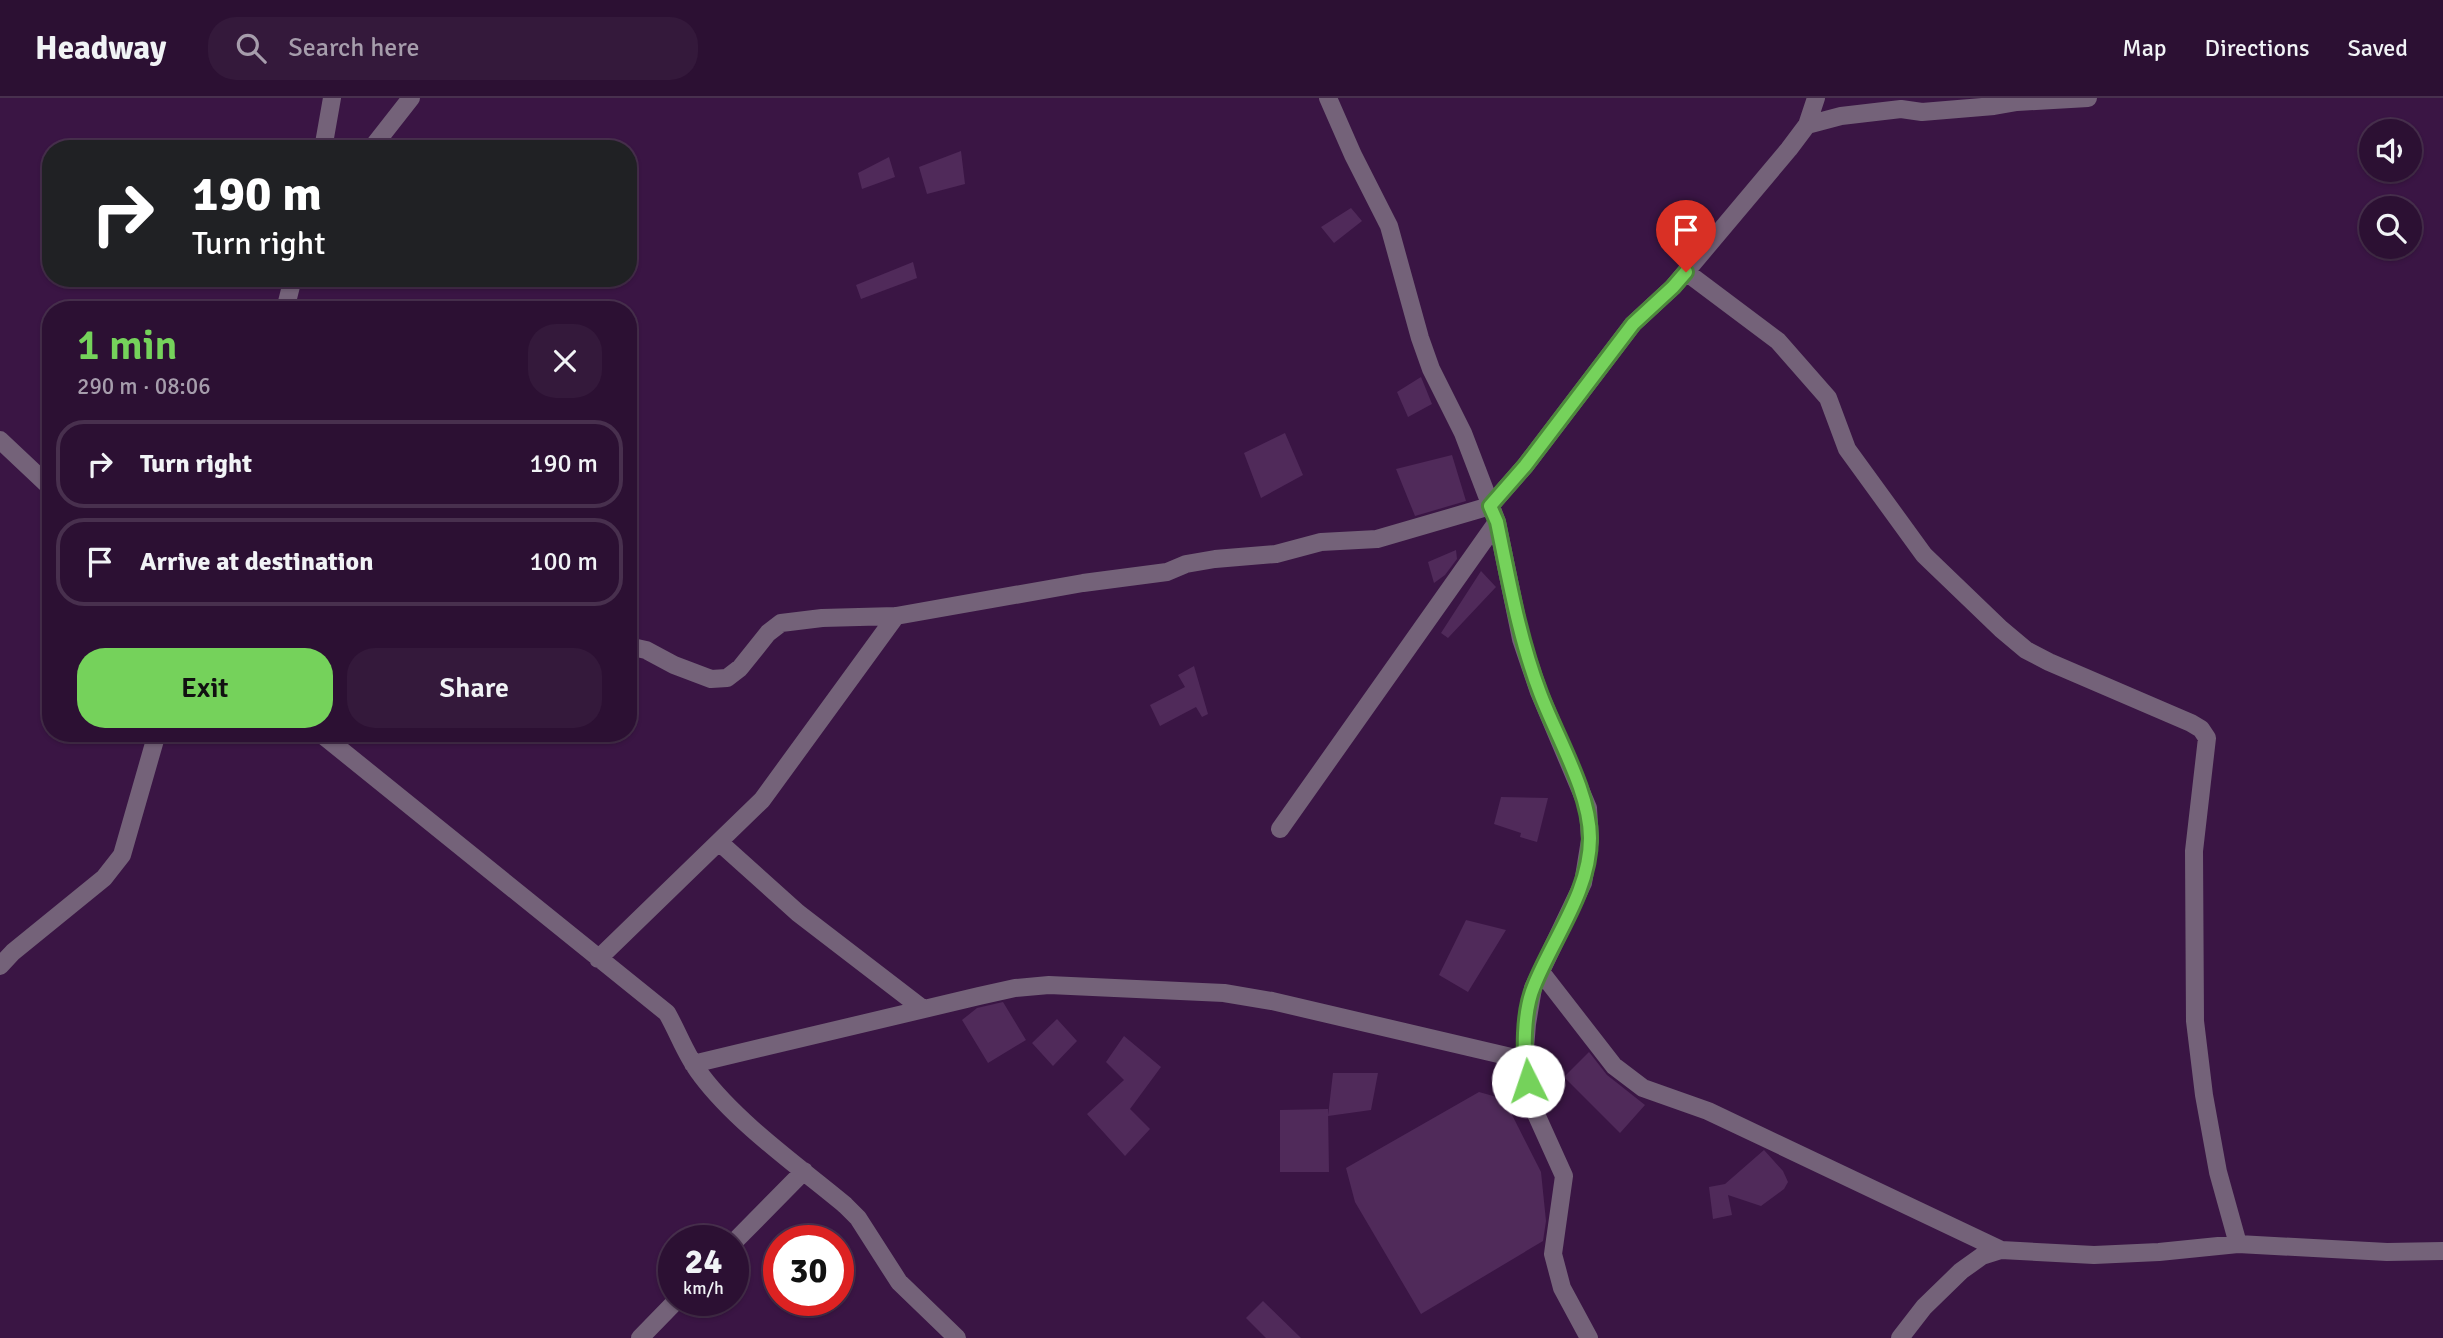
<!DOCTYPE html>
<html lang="en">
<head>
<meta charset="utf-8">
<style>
  :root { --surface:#2c1033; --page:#34193b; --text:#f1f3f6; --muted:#a69dac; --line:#48304e; --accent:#75d25b }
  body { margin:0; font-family:Signika,sans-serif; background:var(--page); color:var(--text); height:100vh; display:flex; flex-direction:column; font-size:26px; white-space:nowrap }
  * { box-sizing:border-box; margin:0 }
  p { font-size:23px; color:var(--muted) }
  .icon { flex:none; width:38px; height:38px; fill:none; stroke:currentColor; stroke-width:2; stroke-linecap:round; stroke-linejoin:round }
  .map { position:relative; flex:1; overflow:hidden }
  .side { position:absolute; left:42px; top:203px; width:595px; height:441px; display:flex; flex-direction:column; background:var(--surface); border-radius:28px; box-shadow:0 2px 5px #0004,0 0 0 2px var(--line) }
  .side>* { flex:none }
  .banner { position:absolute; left:42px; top:42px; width:595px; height:147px; border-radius:28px; box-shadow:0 2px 5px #0004,0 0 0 2px var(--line); background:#202124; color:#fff; overflow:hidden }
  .controls { position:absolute; left:2359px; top:21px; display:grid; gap:14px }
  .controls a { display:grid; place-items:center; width:63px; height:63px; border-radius:50%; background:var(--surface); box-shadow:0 2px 5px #0004,0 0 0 2px var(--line); font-size:35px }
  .speed { position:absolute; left:658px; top:1127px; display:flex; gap:14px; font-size:35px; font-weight:700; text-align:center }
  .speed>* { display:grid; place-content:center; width:91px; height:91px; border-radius:50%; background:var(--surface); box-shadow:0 2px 5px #0004,0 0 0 2px var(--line); line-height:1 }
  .speed small { font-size:18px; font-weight:400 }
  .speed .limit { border:10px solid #d22; background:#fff; color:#111 }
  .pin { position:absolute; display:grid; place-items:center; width:60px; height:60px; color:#fff; margin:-72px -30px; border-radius:50% 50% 50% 0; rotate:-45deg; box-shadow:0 0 7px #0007 }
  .pin .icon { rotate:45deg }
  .me { position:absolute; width:77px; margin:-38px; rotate:356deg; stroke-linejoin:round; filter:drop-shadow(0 0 5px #0008) }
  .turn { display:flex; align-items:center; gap:24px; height:147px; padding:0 35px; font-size:32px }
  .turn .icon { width:91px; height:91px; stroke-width:2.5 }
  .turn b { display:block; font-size:49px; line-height:60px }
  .round { display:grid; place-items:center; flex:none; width:74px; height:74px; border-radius:28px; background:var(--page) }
  .summary { display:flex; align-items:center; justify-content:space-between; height:119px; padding:0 35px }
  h1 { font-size:42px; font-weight:600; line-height:52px; color:var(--accent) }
  .button { display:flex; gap:14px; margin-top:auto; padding:14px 35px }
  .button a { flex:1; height:80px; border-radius:28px; background:var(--accent); color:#111; font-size:28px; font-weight:600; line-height:80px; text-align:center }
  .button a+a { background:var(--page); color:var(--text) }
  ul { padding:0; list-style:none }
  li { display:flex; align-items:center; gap:21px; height:88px; margin:0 14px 10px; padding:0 21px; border:4px solid var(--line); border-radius:28px }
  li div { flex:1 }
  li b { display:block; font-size:26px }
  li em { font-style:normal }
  header { display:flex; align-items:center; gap:42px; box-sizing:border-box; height:98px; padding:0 35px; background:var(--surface); border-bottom:2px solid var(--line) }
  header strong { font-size:33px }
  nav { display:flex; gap:38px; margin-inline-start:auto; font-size:24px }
  .search { width:490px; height:63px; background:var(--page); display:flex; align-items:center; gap:18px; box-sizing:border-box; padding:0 24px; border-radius:28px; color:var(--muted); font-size:26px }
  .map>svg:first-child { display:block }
  .building { fill:#502a5a }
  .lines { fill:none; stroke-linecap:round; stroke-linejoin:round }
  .street { stroke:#746279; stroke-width:18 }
  .route-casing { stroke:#4c883b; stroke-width:18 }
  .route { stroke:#75d25b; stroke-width:12 }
</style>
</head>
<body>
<header>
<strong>Headway</strong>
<div class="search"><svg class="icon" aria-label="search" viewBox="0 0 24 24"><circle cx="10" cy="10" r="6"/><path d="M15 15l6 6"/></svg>Search here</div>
<nav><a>Map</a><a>Directions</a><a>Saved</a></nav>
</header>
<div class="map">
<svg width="2443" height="1240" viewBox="0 0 2443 1240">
  <rect width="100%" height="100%" fill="#3a1544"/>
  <!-- building -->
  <path class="building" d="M961 53 965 86 927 96 919 69Z
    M889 59 895 79 862 91 858 75Z
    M1351 110 1362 123 1334 145 1321 129Z
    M913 164 917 180 861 201 856 187Z
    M1421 279 1432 306 1408 319 1397 294Z
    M1285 335 1303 377 1261 400 1244 355Z
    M1452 357 1466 403 1415 418 1396 371Z
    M1456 452 1457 461 1445 477 1434 485 1428 464Z
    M1481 473 1496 489 1448 540 1441 535Z
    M1194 568 1208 616 1202 619 1196 609 1160 628 1150 607 1185 589 1178 577Z
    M1501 699 1548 700 1537 744 1520 739 1521 735 1494 726Z
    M1466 822 1506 832 1468 894 1439 877Z
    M1003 904 1026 942 988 965 962 922 977 910Z
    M1057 921 1077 943 1053 968 1032 945Z
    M1124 938 1161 969 1130 1011 1150 1031 1125 1058 1087 1016 1124 982 1106 964Z
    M1589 954 1607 977 1645 1007 1620 1035 1564 979Z
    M1333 975H1378L1371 1012 1328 1018Z
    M1479 994 1504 1001 1541 1074 1546 1123 1543 1143 1421 1216 1355 1104 1346 1070Z
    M1328 1011 1329 1074H1280V1012Z
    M1764 1052 1783 1073 1788 1084 1784 1091 1761 1108 1728 1097 1732 1117 1713 1121 1709 1089 1725 1086Z
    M1263 1203 1301 1240H1266L1246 1220Z"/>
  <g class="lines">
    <!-- street -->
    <path class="street" d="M1328 0 1353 57 1389 128 1420 240 1431 271 1463 335 1497 424 1521 541 1539 594 1588 710 1590 742 1583 785 1533 890 1527 926 1524 962 1531 1005 1564 1078 1553 1156 1562 1190 1589 1240
      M1807 27 1841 18 1901 11 1922 14 1994 8 2017 4 2088 0
      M323 51 332 0
      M371 51 411 0
      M1686 174 1778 243 1828 300 1847 351 1924 457 2001 531 2026 552 2049 564 2191 625 2201 631 2207 640 2194 753 2195 923 2204 997 2218 1074 2238 1146
      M285 212 293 180
      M0 342 51 390
      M628 548 646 552 674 567 711 581 727 580 740 570 768 535 781 525 822 520 896 518 1083 485 1167 474 1186 466 1215 461 1276 456 1321 444 1377 441 1490 408 1525 368 1633 226 1673 189 1789 51 1807 27 1816 0
      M320 635 667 915C679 936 686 958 701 977 737 1025 798 1068 845 1107L858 1120 899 1184 957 1240
      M1280 731 1497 424
      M719 744 798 815 923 911
      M598 861 762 702 896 518
      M0 868 13 854 104 780 122 757 157 635
      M1541 874 1614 968 1643 990 1708 1013 2001 1152
      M693 966 979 898 1015 890 1049 887 1224 895 1272 903 1524 962
      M733 1145 804 1073
      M640 1240 677 1202
      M1900 1240 1924 1209 1961 1173 1982 1158 2001 1152 2094 1157 2159 1154 2238 1146 2387 1154 2443 1153"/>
  </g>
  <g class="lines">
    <!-- route casing -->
    <g class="route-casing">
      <path id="route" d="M1528 983C1523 956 1523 914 1534 888 1553 840 1590 794 1590 740 1590 694 1556 638 1540 595 1519 540 1509 482 1497 424L1490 408 1525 368 1633 226 1673 189 1686 174"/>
    </g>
    <!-- route -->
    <use href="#route" class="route"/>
  </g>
</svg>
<div class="controls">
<a><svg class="icon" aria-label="sound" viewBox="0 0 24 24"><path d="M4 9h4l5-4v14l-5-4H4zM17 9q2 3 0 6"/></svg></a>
<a><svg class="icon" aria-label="search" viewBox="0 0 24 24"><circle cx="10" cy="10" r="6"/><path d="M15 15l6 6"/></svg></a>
</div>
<div class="speed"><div>24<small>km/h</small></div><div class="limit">30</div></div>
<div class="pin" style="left:1686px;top:174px;background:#d93025"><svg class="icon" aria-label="arrive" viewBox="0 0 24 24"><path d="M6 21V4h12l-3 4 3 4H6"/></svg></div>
<svg class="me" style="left:1528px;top:983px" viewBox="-20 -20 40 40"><circle r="19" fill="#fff"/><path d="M0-13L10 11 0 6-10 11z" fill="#75d25b"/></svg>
<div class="banner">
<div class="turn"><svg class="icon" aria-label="right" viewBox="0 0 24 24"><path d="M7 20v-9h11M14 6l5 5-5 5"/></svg><div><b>190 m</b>Turn right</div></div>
</div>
<section class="side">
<div class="summary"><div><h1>1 min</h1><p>290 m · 08:06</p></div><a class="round"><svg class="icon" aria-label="close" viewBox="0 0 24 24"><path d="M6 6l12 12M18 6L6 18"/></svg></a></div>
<ul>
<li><svg class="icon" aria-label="right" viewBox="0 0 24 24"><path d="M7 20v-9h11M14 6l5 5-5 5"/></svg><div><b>Turn right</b></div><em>190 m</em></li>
<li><svg class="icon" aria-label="arrive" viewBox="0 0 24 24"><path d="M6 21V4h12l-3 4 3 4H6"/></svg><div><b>Arrive at destination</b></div><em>100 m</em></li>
</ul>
<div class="button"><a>Exit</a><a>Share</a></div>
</section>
</div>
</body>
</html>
